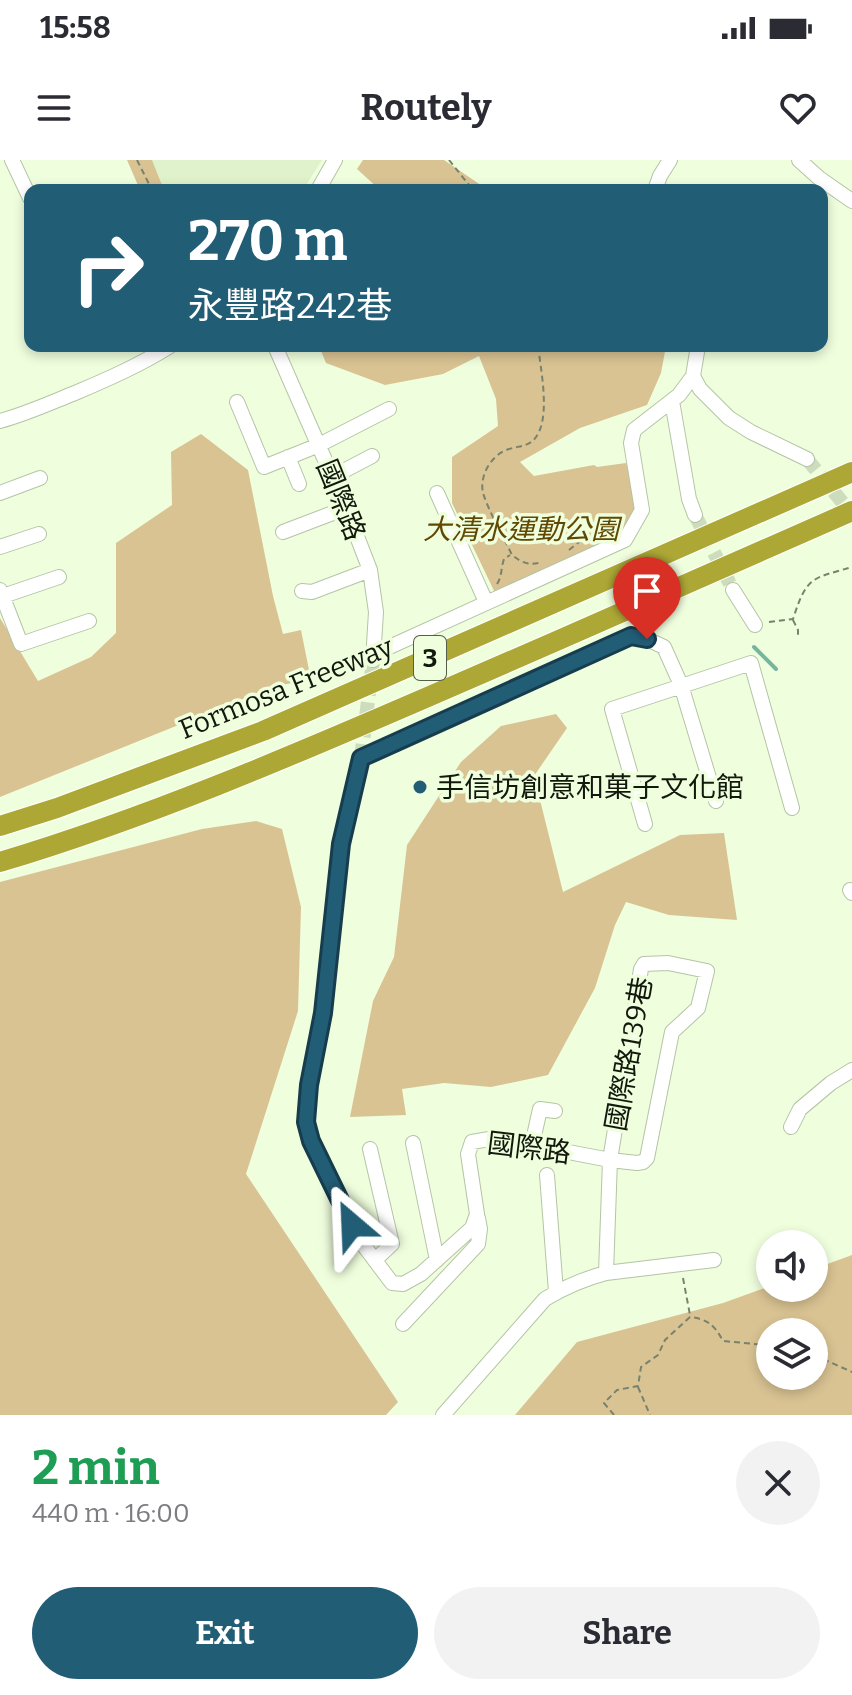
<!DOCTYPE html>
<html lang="en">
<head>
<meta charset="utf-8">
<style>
  :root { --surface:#fff; --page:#f2f2f3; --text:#2b2b33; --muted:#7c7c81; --accent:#225d76 }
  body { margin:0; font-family:Bitter,"Noto Sans TC",serif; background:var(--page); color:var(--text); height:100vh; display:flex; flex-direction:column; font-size:30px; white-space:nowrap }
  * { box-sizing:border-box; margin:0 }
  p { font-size:26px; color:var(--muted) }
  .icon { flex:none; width:44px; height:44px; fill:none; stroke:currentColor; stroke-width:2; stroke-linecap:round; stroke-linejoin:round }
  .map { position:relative; height:1255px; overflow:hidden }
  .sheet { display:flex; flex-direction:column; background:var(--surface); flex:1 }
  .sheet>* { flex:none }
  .banner { position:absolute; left:24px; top:24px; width:804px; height:168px; border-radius:16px; box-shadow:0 4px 12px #0003; background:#225d76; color:#fff; overflow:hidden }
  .tools { position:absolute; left:756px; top:1070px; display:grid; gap:16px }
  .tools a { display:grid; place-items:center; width:72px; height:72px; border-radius:50%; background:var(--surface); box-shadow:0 4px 12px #0003; font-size:40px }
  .pin { position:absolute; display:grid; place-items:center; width:68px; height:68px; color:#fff; margin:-82px -34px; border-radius:50% 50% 50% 0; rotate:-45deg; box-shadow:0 0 8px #0007 }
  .pin .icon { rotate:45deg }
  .me { position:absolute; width:88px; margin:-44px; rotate:334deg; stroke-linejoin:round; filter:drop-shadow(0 0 6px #0008) }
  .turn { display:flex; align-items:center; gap:28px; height:168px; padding:0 32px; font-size:36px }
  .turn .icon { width:104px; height:104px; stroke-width:2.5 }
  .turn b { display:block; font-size:56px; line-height:68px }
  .round { display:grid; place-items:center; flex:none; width:84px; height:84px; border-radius:42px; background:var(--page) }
  .head { display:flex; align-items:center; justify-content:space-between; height:136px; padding:0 32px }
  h1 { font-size:48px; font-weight:700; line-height:60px; color:#1e9e55 }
  .button { display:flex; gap:16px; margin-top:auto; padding:16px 32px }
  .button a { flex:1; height:92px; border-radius:48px; background:var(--accent); color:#fff; font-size:32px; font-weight:700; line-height:92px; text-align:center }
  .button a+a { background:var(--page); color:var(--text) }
  .status { display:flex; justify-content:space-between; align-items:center; height:56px; padding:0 40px; background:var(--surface); direction:ltr }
  .status svg { height:22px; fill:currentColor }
  header { display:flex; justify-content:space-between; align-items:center; height:104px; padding:0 32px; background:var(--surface); font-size:36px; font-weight:700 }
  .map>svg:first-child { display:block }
  .built { fill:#e0f2cb }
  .green { fill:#d9c393; fill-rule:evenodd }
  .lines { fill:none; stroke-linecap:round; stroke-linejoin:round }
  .stream { stroke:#76b69e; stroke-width:4 }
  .minor-tunnel { stroke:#cedcbe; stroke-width:14; stroke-dasharray:14 7; stroke-linecap:butt }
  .minor-casing { stroke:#b5c4a5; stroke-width:16 }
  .highway-casing { stroke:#fff; stroke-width:22 }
  .path { stroke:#78826d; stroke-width:2; stroke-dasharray:6 4; stroke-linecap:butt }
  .minor { stroke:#fff; stroke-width:14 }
  .highway { stroke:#ada836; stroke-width:20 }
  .route-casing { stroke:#163c4d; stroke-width:20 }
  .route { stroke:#225d76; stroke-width:14 }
  .poi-dot { fill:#225d76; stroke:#effedd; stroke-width:3 }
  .labels { text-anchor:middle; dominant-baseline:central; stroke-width:7; stroke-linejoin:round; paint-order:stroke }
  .shield { fill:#effedd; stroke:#555d4b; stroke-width:2 }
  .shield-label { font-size:26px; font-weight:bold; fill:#13180d }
  .street-label { font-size:28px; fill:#13180d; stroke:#effedd }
  .park-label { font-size:28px; font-style:italic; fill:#604802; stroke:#effedd }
  .poi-label { font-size:28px; fill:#13180d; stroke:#effedd; text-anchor:start }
</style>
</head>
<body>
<div class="status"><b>15:58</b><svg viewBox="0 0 49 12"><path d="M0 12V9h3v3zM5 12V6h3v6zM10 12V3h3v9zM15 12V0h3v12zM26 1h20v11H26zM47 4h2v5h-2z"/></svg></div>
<header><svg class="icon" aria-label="menu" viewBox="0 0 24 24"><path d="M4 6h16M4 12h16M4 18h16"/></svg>Routely<svg class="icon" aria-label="heart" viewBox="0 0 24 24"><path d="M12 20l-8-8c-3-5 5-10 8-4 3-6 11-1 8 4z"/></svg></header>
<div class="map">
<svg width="852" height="1255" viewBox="0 0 852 1255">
  <rect width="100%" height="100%" fill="#effedd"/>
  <!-- built -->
  <path class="built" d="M152 0H322L303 30H164Z"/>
  <!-- green -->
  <path class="green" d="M127 0H152L164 30H140Z
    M363 0H444L488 30H380L357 9Z
    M319 186H666L661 213 647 245 580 268 520 302 534 316 594 305 597 307 626 303 639 348 617 382 496 435 452 343V297L498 266 496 239 479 196 443 214 385 225 326 203Z
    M201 274 248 310 273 436 283 474 301 470 311 520 275 526 0 637V458L38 521 91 497 116 473V383L172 345 171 292Z
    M556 554 567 568 534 616 563 732 680 675 724 673 737 760 669 755 626 742 615 765 595 828 548 915 491 927 444 923 402 929 406 955 350 957 373 841 394 797 407 685 461 602 501 566Z
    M256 661 282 669 301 747 298 851 246 1014 398 1242 386 1255H0V722L202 669Z
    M852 1095V1255H515L577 1182 723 1143 770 1126V1128H814V1109ZM770 1172H814V1216H770Z"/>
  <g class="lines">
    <!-- stream -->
    <path class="stream" d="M754 487 776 509"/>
    <!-- minor-tunnel -->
    <path class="minor-tunnel" d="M807 299 852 354
      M695 355 733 430
      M361 598 373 500"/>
    <!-- minor casing -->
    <g class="minor-casing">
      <path id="minor" d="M12 0 30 38
        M799 0 819 18 852 41
        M318 30 335 0
        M655 30 660 16 670 0
        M275 186 346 348 370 410 376 452 373 500
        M698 186 693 216 700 229 729 258 751 272 807 299
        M672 241 689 339 695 355
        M237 242 264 307 319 285 389 249
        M0 261C26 254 50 243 75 233 108 219 140 205 170 186
        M288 297 299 324
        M332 317 372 296
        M0 333 40 318
        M437 333 486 442
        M283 372 346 348
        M0 387 39 374
        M0 430 21 484 89 461
        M733 430 755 465
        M302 431 312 432 370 410
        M3 436 59 417
        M374 494 625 380 642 350 631 283 634 270 679 235 693 216
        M645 664 612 549 751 503 792 648
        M850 730 852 733
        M791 967 800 949 831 923 852 910
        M413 983 437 1100
        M532 985 540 949 555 951
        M370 989 392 1084 375 1100
        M547 1015 556 1132
        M606 1113 714 1100
        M403 1164 478 1084 480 1069 478 1058
        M443 1255 545 1139C565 1127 583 1119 606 1113L610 1000 641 809 644 804 668 803 707 811 698 848 672 872 647 998 643 1002 637 1003 610 1000 495 978 472 982 468 994 477 1054 472 1068 421 1114 403 1124 392 1123 358 1078 311 981 306 962 309 925 323 853 341 684 361 598 631 476 647 479 664 487 681 525 716 641"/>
    </g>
    <!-- highway casing -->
    <g class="highway-casing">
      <path id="highway" d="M0 666 57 648 263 571 852 312
        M0 702C147 658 289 597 430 536 571 475 712 413 852 351"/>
    </g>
    <!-- path -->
    <path class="path" d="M137 0 152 30
      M449 0 473 30
      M538 186C541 210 549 250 539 272 532 287 522 285 509 289 492 294 479 315 483 333 489 352 503 376 512 395 522 403 530 406 542 402
      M540 190 582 186
      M569 390 590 373 612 370
      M497 424C502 417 501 407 504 399L510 395
      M793 460 798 470V476
      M769 462 793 459C807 416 811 419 852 407
      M683 1118 690 1155
      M814 1195 852 1212
      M638 1227 650 1255
      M614 1255 604 1243 617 1230 638 1226 641 1207 658 1195 665 1180 690 1157C708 1159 715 1166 723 1181L765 1185 770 1188"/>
    <!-- minor -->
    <use href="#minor" class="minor"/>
    <!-- highway -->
    <use href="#highway" class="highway"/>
  </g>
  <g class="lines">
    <!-- route casing -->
    <g class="route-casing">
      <path id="route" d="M352 1065 311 981 306 962 309 925 323 853 341 684 361 598 631 476 647 479"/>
    </g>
    <!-- route -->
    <use href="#route" class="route"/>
  </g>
  <!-- markers -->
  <circle class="poi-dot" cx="420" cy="627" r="8"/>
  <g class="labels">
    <!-- shield labels -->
    <rect class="shield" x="414" y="476" width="32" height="44" rx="6"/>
    <g class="shield-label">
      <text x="430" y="498">3</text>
    </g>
    <!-- street labels -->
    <g class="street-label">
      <text transform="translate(341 340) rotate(68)">國際路</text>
      <text transform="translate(286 528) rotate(-22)">Formosa Freeway</text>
      <text transform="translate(629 894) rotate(-80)">國際路139巷</text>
      <text transform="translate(529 988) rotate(7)">國際路</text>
    </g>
    <!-- park labels -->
    <g class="park-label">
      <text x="521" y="369">大清水運動公園</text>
    </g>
    <!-- poi labels -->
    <g class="poi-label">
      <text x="436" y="627">手信坊創意和菓子文化館</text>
    </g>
  </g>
</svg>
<div class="tools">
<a><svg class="icon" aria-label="sound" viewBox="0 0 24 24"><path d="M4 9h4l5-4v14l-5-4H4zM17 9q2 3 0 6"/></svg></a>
<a><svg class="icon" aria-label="layers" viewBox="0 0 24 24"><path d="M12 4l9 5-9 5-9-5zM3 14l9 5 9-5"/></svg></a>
</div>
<div class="pin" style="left:647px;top:479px;background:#d93025"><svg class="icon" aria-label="arrive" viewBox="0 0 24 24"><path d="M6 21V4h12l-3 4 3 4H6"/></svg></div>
<svg class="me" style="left:352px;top:1065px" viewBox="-20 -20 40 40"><path d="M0-17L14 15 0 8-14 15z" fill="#225d76" stroke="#fff" stroke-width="4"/></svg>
<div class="banner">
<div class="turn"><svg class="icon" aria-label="right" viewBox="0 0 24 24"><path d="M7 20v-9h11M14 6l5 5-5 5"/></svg><div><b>270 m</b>永豐路242巷</div></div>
</div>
</div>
<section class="sheet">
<div class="head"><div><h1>2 min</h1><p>440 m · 16:00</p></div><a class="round"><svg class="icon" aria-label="close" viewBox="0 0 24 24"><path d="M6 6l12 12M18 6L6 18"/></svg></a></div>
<div class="button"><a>Exit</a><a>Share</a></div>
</section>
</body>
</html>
